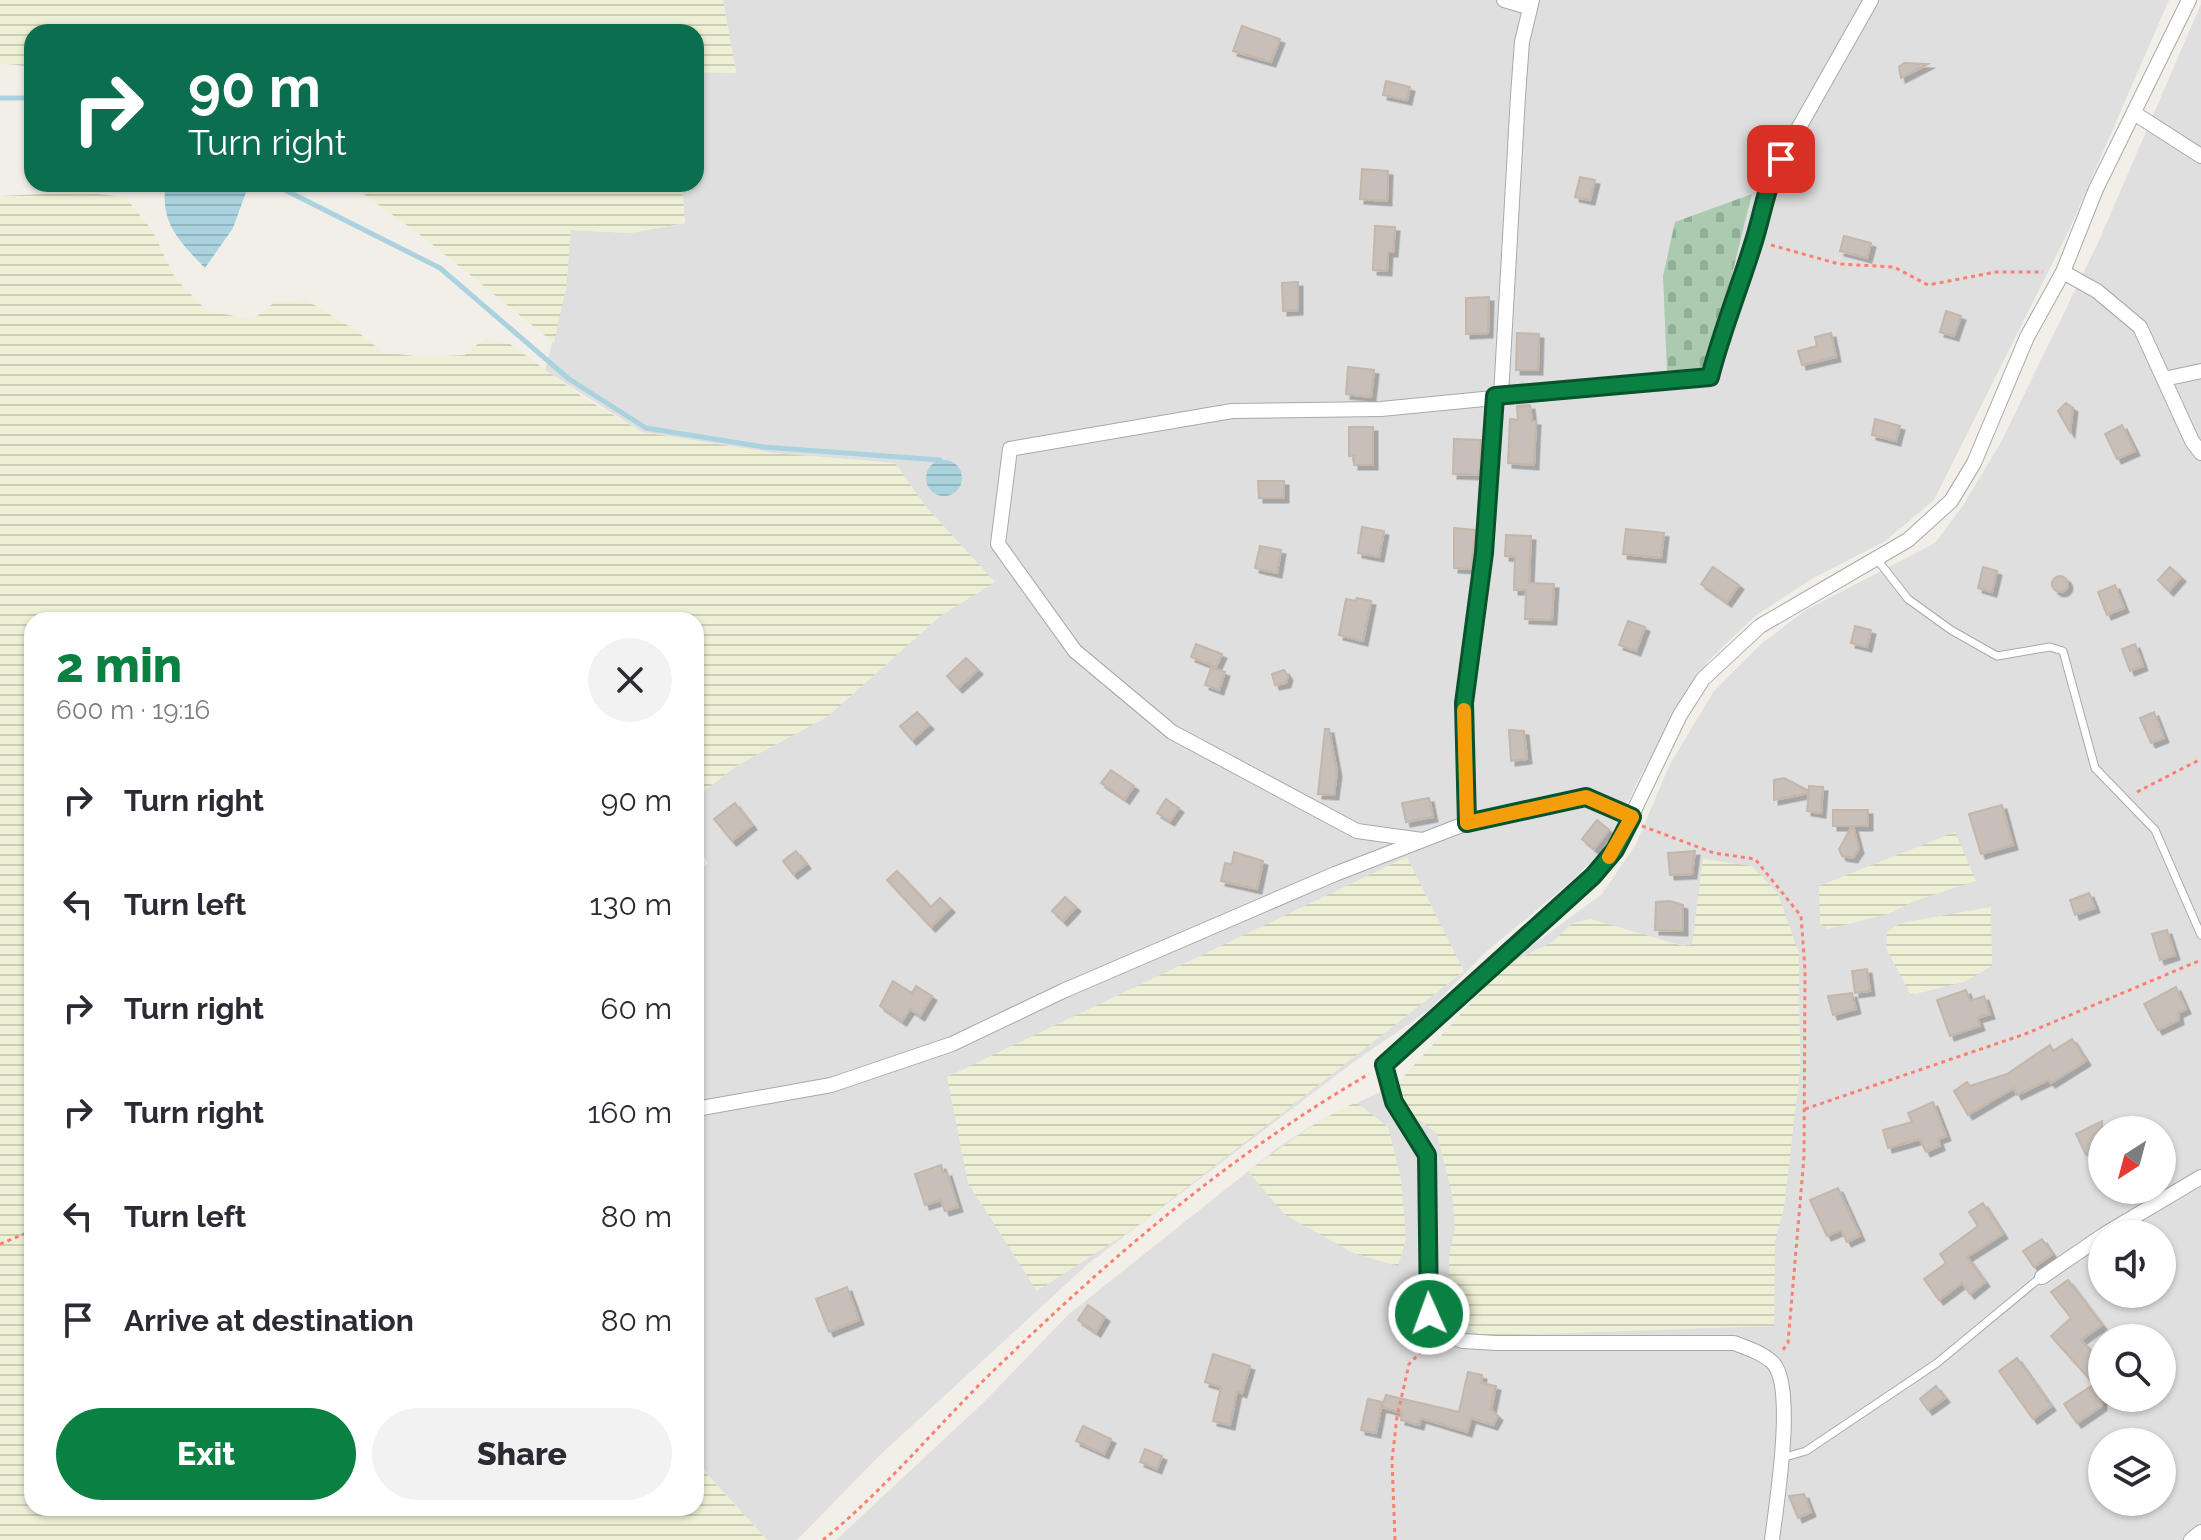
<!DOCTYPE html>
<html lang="en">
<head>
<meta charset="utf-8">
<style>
  :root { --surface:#fff; --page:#f2f2f3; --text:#2b2b33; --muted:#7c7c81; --accent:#0b8043 }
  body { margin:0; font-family:Raleway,sans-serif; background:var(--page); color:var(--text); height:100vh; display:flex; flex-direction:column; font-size:30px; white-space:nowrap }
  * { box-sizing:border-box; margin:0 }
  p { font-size:26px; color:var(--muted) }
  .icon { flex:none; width:44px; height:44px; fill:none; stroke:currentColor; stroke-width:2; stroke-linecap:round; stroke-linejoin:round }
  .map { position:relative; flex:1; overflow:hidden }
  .sheet { position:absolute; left:24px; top:612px; width:680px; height:904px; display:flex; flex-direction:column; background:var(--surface); border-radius:24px; box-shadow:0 2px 6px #0004 }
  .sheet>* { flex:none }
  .top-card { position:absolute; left:24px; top:24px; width:680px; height:168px; border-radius:24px; box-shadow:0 2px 6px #0004; background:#0b6e4f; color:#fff; overflow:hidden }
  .needle { width:52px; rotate:216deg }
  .tools { position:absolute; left:2088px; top:1116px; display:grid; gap:16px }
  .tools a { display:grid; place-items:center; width:88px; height:88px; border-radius:50%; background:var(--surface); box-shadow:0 2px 6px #0004; font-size:40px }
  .pin { position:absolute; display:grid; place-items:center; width:68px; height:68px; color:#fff; margin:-34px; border-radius:16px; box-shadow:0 4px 12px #0006 }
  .me { position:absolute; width:88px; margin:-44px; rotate:358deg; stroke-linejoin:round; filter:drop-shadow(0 0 6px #0008) }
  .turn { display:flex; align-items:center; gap:28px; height:168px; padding:0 32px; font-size:36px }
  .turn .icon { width:104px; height:104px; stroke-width:2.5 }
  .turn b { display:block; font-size:56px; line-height:68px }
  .round { display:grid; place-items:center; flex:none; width:84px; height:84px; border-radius:42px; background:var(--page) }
  .headline { display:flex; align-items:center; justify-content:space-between; height:136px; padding:0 32px }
  h1 { font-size:48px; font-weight:800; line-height:60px; color:var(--accent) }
  .action { display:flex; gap:16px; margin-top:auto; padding:16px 32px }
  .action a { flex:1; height:92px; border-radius:48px; background:var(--accent); color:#fff; font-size:32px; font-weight:800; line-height:92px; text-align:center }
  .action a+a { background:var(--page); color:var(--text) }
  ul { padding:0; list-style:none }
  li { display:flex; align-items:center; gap:24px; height:104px; padding:0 32px }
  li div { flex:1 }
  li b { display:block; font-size:30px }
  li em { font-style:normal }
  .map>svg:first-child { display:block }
  .residential { fill:#e0dfdf; fill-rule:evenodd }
  .farmland { fill:url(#farmland-rules) }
  .cemetery { fill:url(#cemetery-stones) }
  .water { fill:url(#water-rules) }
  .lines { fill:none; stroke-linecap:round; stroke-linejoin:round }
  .stream { stroke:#aad3df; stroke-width:5 }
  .building { fill:#c7bfb8; stroke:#c4b6ab; stroke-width:2; filter:url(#shadow) }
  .lane-casing { stroke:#a9a9a9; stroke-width:9 }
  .street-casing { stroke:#a9a9a9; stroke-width:16 }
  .path { stroke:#fa8072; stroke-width:3; stroke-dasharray:4 4; stroke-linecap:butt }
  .lane { stroke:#fff; stroke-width:7 }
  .street { stroke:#fff; stroke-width:14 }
  .route-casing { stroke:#07532c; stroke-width:20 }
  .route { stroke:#0b8043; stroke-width:14 }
  .slow { stroke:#f59e0b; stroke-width:14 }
</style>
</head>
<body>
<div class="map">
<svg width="2201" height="1540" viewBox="0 0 2201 1540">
  <defs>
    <pattern id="farmland-rules" width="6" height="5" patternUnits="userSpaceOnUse" patternTransform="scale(2)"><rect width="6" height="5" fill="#eef0d5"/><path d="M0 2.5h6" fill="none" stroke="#ccceb7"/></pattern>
    <pattern id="cemetery-stones" width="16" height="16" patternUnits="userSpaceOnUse" patternTransform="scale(2)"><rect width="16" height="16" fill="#aacbaf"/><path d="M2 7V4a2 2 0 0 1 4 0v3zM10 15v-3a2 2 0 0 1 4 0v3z" fill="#92ae96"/></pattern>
    <pattern id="water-rules" width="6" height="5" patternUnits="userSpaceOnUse" patternTransform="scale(2)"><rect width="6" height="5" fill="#aad3df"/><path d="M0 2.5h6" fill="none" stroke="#92b5bf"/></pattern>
    <filter id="shadow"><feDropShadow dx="4.5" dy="4.5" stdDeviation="0" flood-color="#0004"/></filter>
  </defs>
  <rect width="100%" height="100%" fill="#f2efe9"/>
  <!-- residential -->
  <path class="residential" d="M723 0H2169L2069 230 1934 500 1884 542 1813 578 1755 616 1708 661 1641 775 1606 847 1568 884 1486 952 1429 1010 1355 1061 1089 1263 880 1455 797 1540H767L708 1475 696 1455V874L708 863 696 845V797L739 764 827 717 939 617 994 582 926 507 895 463 773 453 642 432 545 370 566 288 571 230 630 233 685 223 682 184H696V72L736 73Z
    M2201 4V1540H836L984 1402 1069 1314 1280 1146 1319 1121 1397 1084 1507 964 1602 894 1636 844 1670 764 1714 691 1761 644 1806 610 1935 543 1964 504 2000 444 2098 243ZM2102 1130H2162V1190H2102ZM2102 1234H2162V1294H2102ZM2102 1338H2162V1398H2102ZM2102 1442H2162V1502H2102Z"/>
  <!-- farmland -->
  <path class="farmland" d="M0 0H723L736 73 696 72V32H32V67L0 63Z
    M350 184H682L685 223 630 233 571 230 566 288 554 343 427 240Z
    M82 192 125 197 152 230 175 278 206 310 252 320 275 302 306 300 357 331 382 352 422 357 465 355 485 338 510 344 581 396 642 432 773 453 895 463 926 507 995 582 939 617 827 717 739 764 696 797V620H32V1508H696V1455L708 1476 767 1540H0V196Z
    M1955 832 1976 881 1917 900 1888 914 1828 929 1820 924 1819 886Z
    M1407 857 1464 971 1136 1227 1037 1291 968 1183 947 1077Z
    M1703 859 1752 866 1778 894 1799 954 1800 1070 1784 1207 1775 1242 1774 1326 1481 1336 1450 1315 1449 1256 1455 1228 1452 1194 1437 1134 1407 1110 1397 1084 1507 964 1551 943 1573 923 1591 919 1683 946 1692 944Z
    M1991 907 1992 966 1964 982 1911 995 1886 948 1887 932 1901 923Z
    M1356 1102 1388 1127 1401 1179 1406 1238 1398 1266 1353 1253 1284 1214 1248 1171 1319 1121Z"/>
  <!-- cemetery -->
  <path class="cemetery" d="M1752 194 1725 302 1702 372 1667 371 1663 276 1675 222Z"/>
  <!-- water -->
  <path class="water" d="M166 184H249L233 228 205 268C180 242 159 222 166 184Z
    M926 478a18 18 0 1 1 36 0a18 18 0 1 1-36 0Z"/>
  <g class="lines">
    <!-- stream -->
    <path class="stream" d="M0 98H32
      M273 184 440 268 569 379 646 428 764 447 940 460"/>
  </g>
  <!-- building -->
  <path class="building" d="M1242 26 1280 39 1271 62 1233 51Z
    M1904 63 1928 64 1901 78 1899 67Z
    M1386 81 1410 87 1407 100 1383 95Z
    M1362 169 1388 171 1387 201 1360 199Z
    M1580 177 1595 180 1590 200 1575 197Z
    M1375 226 1395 227 1393 252H1388L1387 271 1373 270Z
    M1844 236 1871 243 1867 258 1840 251Z
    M1298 282V310L1283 311 1282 283Z
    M1489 297 1488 333 1466 334V298Z
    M1946 311 1961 316 1954 336 1940 332Z
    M1517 333 1539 334 1538 370H1516Z
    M1831 333 1836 357 1802 365 1798 351 1817 346 1815 337Z
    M1348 367 1374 370 1371 397 1346 394Z
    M2066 403 2073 408 2070 432 2058 411Z
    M1530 405 1532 421H1536L1534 465 1508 463 1510 419 1518 420 1517 406Z
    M1875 419 1900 426 1896 441 1872 435Z
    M2122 425 2135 451 2117 459 2105 434Z
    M1349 427H1373V465H1354V456H1349Z
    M1454 439 1481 440 1479 475 1453 474Z
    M1258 481H1284V498H1259Z
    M1362 527 1384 531 1379 557 1358 553Z
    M1454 528 1476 530 1471 569 1454 568Z
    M1626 529 1664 533 1661 558 1623 554Z
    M1506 535 1531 536 1529 583 1554 584 1552 620 1525 619 1526 590H1514L1515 557 1505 556Z
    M1260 546 1281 550 1277 573 1255 568Z
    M1713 567 1739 585 1727 602 1701 584Z
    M1983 567 1997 571 1992 592 1978 588Z
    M2170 567 2181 577 2169 591 2158 580Z
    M2052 584a8 8 0 1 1 16 0a8 8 0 1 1-16 0Z
    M2115 585 2124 608 2107 615 2098 592Z
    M1357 598 1371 601 1363 641 1339 635 1346 599 1356 601Z
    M1628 621 1645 627 1636 651 1619 645Z
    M1855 626 1871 630 1867 647 1851 643Z
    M1196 644 1222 654 1216 667 1191 657Z
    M2135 644 2143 666 2130 671 2122 649Z
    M966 658 978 670 958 688 947 676Z
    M1211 668 1225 672 1219 690 1205 685Z
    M1284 670 1288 676 1286 683 1275 685 1272 674Z
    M917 712 929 725 912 740 900 726Z
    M2154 712 2164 738 2151 743 2140 718Z
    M1325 729H1329L1337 772 1334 795 1318 794Z
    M1509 730 1524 731 1527 759 1511 761Z
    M1111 770 1134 786 1125 799 1101 783Z
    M1784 778 1809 791V786L1823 787 1821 813 1807 811 1809 793 1774 800V780Z
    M1429 798 1433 817 1406 822 1402 803Z
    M1166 799 1179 808 1170 821 1157 813Z
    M735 803 752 825 732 841 714 819Z
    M2002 805 2013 845 1981 854 1969 814Z
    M1833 810H1868V826H1853L1859 849 1853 858 1842 856 1839 849 1852 826H1833Z
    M1597 820 1609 830 1594 849 1582 839Z
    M796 851 806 864 793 874 783 861Z
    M1695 851 1692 874 1670 875 1668 853Z
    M1234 852 1263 861 1257 889 1221 881 1225 863 1232 864Z
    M897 871 931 907 940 898 950 908 931 927 887 880Z
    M2089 893 2095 908 2075 915 2070 900Z
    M1065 897 1076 907 1063 921 1052 911Z
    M1670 901 1683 905V931L1655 930 1656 902Z
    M2167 930 2175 955 2160 960 2152 934Z
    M1867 969 1870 991 1855 993 1852 971Z
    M893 981 912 993 916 986 932 996 920 1016 910 1009 902 1021 880 1006Z
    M2176 987 2186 1009 2178 1013 2179 1020 2158 1030 2144 1004Z
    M1966 990 1970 1001 1984 996 1990 1014 1977 1018 1980 1026 1950 1036 1937 1000Z
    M1852 993 1856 1009 1833 1015 1828 996Z
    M2072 1039 2086 1061 2051 1083 2048 1080 2017 1095 2014 1088 1968 1115 1954 1091 1967 1082 1970 1086 2007 1074 2050 1045 2053 1051Z
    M1933 1102 1946 1136 1938 1139 1940 1146 1926 1152 1920 1139 1888 1148 1883 1130 1912 1122 1908 1113Z
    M2102 1121V1147L2086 1155 2076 1134Z
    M941 1165 943 1173 947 1172 958 1207 945 1211 941 1200 925 1205 915 1174Z
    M1838 1188 1860 1236 1847 1242 1841 1230 1827 1236 1810 1200Z
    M1983 1203 2003 1234 1967 1257 1985 1282 1970 1294 1962 1283 1939 1300 1924 1279 1946 1263 1940 1254 1978 1226 1969 1212Z
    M2042 1239 2052 1254 2034 1267 2023 1251Z
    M2068 1280 2102 1325 2081 1340 2102 1363V1406L2077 1423 2064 1404 2094 1384 2051 1336 2071 1318 2051 1292Z
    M847 1287 859 1320 829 1332 816 1299Z
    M1088 1305 1105 1317 1096 1332 1078 1320Z
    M1213 1354 1250 1366 1242 1393 1237 1391 1230 1425 1213 1421 1221 1387 1205 1382Z
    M2017 1358 2051 1406 2033 1419 1999 1371Z
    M1468 1372 1482 1375 1481 1383 1496 1386 1491 1410 1498 1416 1493 1425 1471 1418 1467 1432 1421 1418 1419 1425 1401 1420 1402 1413 1382 1407 1386 1395 1459 1412Z
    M1936 1386 1945 1398 1928 1410 1920 1399Z
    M1368 1399 1382 1402 1376 1433 1361 1430Z
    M1083 1426 1111 1439 1104 1454 1076 1441Z
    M1145 1449 1162 1456 1157 1469 1140 1462Z
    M1804 1494 1811 1512 1798 1518 1789 1496Z"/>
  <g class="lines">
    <!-- lane casing -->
    <g class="lane-casing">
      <path id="lane" d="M1876 558 1908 599 1951 630 1997 656 2050 647 2063 651 2095 768 2155 830 2201 935
        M1782 1458 1806 1451 1937 1363 2041 1277"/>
    </g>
    <!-- street casing -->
    <g class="street-casing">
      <path id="street" d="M1504 0 1528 7
        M2134 113 2201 156
        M2063 272 2097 291 2140 327 2192 441 2201 453
        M2164 379 2201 371
        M1501 396 1518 96 1522 42 1532 0
        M1467 823 1464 703 1484 553 1495 396
        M1422 840 1357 831 1172 732 1075 651 998 544 1010 449 1232 411 1381 409 1710 377 1734 292 1755 240 1767 184 1871 0
        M696 1109 831 1085 952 1044 1063 991 1335 874 1467 823 1586 797 1632 817
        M2105 1234 2201 1177
        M2042 1277 2102 1236
        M1772 1540C1776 1506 1796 1387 1773 1363 1763 1353 1747 1348 1734 1343H1496L1463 1341 1439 1333 1429 1314 1427 1155 1394 1102 1384 1065 1593 876 1615 850 1680 715 1703 679 1760 626 1908 540 1951 501 1974 463 2027 337 2063 272 2096 189 2189 0
        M2191 1540 2201 1532"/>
    </g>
    <!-- path -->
    <path class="path" d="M1771 245 1839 264 1894 267 1928 285 1996 272H2043
      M2137 792 2201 759
      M1642 826 1714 853 1755 859 1801 916 1805 970 1804 1157 1788 1343 1783 1350
      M1805 1109 2025 1034 2201 960
      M0 1244 32 1231
      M823 1540C882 1492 932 1432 986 1378 1104 1263 1226 1157 1369 1074
      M1395 1540 1392 1460 1397 1417 1409 1364 1428 1345"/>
    <!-- lane -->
    <use href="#lane" class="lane"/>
    <!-- street -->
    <use href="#street" class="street"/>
  </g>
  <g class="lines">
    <!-- route casing -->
    <g class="route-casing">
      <path id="route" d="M1429 1314 1427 1155 1394 1102 1384 1065 1593 876 1615 850 1632 817 1586 797 1467 823 1464 703 1484 553 1495 396 1710 377C1722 330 1740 287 1754 241 1763 212 1766 186 1781 159"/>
    </g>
    <!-- route -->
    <use href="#route" class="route"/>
    <!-- slow -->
    <path class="slow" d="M1464 710 1467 823 1586 797 1632 817 1609 857"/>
  </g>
</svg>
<div class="tools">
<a><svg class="needle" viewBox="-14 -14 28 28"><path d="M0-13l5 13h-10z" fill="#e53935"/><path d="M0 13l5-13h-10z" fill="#7c7c81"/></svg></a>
<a><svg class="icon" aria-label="sound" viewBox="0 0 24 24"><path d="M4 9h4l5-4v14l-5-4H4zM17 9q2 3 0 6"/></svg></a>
<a><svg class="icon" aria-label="search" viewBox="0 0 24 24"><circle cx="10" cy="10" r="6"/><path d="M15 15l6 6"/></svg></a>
<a><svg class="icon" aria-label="layers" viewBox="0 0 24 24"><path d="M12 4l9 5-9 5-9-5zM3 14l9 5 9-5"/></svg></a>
</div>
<div class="pin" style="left:1781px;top:159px;background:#d93025"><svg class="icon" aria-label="arrive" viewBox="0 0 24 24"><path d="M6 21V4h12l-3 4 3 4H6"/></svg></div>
<svg class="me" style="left:1429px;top:1314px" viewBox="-20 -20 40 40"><circle r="17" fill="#0b8043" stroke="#fff" stroke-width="3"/><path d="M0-11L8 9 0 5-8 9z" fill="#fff"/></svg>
<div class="top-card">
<div class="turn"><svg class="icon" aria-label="right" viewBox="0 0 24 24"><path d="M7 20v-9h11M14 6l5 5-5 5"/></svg><div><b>90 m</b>Turn right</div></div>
</div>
<section class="sheet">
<div class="headline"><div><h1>2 min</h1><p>600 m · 19:16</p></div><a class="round"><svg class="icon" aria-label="close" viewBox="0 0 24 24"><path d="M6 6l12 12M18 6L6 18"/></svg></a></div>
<ul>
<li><svg class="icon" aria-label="right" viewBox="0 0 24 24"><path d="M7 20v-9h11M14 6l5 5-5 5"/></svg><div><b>Turn right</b></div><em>90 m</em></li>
<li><svg class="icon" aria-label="left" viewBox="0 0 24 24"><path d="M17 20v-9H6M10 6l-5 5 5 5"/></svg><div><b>Turn left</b></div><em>130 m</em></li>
<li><svg class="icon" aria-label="right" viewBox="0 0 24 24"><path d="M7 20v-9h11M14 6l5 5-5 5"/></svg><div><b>Turn right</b></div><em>60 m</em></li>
<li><svg class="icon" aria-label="right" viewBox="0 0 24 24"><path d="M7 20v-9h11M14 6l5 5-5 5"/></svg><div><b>Turn right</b></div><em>160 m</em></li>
<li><svg class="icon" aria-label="left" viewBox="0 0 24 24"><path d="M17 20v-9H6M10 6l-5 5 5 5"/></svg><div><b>Turn left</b></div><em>80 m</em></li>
<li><svg class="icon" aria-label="arrive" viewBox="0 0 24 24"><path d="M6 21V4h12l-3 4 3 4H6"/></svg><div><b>Arrive at destination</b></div><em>80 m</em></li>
</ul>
<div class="action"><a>Exit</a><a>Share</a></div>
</section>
</div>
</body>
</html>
